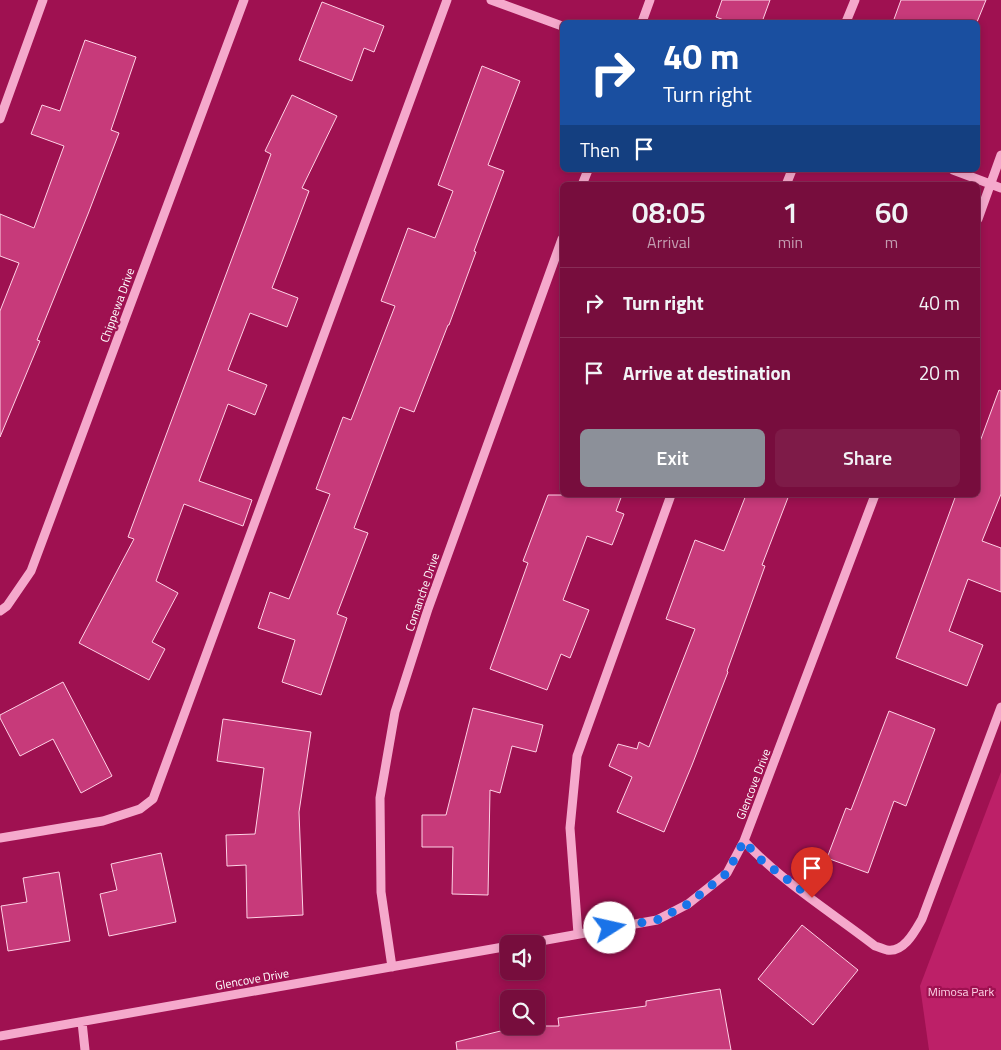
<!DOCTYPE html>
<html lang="en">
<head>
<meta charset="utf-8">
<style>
  :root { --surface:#770d3d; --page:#7e1b48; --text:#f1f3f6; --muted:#c39cb0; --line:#882d57; --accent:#8c9099 }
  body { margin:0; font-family:"Titillium Web",sans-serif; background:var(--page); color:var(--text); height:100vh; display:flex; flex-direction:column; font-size:19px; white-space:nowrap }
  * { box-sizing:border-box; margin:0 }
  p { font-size:16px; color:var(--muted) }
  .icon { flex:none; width:28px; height:28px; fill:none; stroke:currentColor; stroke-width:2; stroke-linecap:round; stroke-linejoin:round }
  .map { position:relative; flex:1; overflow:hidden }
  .drawer { position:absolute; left:560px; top:182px; width:420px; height:315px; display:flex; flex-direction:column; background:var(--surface); border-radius:8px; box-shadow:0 2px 8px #0003,0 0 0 1px var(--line) }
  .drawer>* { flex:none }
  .banner { position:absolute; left:560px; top:20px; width:420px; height:152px; border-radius:8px; box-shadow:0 2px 8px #0003,0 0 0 1px var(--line); background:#1a4fa0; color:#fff; overflow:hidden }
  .fabs { position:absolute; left:500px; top:935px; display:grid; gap:10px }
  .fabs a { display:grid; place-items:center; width:45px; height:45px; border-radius:8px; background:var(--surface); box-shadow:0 2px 8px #0003,0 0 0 1px var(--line); font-size:25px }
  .pin { position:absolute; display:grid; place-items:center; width:42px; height:42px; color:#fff; margin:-51px -21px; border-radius:50% 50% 50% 0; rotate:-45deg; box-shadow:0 0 5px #0007 }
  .pin .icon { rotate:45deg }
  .me { position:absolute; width:55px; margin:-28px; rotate:80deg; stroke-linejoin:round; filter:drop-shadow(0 0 4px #0008) }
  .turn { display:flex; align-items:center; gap:18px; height:105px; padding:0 20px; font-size:22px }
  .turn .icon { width:65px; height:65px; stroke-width:2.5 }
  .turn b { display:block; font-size:35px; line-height:42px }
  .then { display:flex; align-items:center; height:48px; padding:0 20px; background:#0003; gap:10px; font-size:19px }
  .eta { display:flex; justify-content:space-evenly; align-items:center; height:85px; text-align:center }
  .eta b { font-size:30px; font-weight:600; line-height:35px }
  .button { display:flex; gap:10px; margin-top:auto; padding:10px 20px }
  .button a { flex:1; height:58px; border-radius:8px; background:var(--accent); color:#fff; font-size:20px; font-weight:600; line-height:58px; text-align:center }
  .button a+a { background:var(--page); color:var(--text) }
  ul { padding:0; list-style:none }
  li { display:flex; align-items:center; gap:15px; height:70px; padding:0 20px; border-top:1px solid var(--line) }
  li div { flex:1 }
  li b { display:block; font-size:19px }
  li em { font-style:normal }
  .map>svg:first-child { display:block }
  .green { fill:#bd2068 }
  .building { fill:#c73a7a; stroke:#fed2e6 }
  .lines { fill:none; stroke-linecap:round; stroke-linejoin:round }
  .minor { stroke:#f5a9cc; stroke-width:9 }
  .route { stroke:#1a73e8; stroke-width:9; stroke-dasharray:0 16.2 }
  .labels { text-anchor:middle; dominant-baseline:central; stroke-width:4.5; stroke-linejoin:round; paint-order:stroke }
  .street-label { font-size:12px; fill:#fff; stroke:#9f1151 }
  .park-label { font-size:12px; fill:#fed2e6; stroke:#9f1151 }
</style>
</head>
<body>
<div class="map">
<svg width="1001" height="1050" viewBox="0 0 1001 1050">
  <rect width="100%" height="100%" fill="#9f1151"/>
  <!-- green -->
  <path class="green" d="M1001 772V1050H929L920 986Z"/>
  <!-- building -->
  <path class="building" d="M722 0H770L762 22H729L716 17Z
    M901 0H986L977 22H893Z
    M322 2 384 26 374 52 364 48 352 81 299 60Z
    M85 40 136 57 111 130 119 133 88 214 37 340 40 341 0 437V311L19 263 0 256V214L34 228 64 146 31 134 42 105 60 111Z
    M482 66 520 81 488 165 504 171 474 251 476 252 449 325H448L414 412 400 407 354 528 368 533 337 614 347 618 321 695 282 682 295 640 258 628 270 592 289 599 330 494 316 489 343 417 351 420 395 306 381 301 408 228 435 238 453 191 438 185Z
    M292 95 337 116 302 188 309 191 272 288 298 298 287 327 250 313 228 370 267 385 255 415 228 404 199 481 252 500 243 526 184 504 156 581 178 593 152 642 165 649 149 680 79 643 134 539 128 537 271 154 265 151Z
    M999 390 1001 391V494L982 541 1001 548V592L968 579 949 631 983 645 967 686 896 658 956 495H978V447Z
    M548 495H622L616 511 624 514 612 545 587 536 563 600 589 610 570 658 561 654 547 690 490 669 528 563 523 561Z
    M746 495H789L762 565 765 566 727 671 728 672 692 765 664 832 617 812 632 777 609 766 618 744 637 749 639 742 649 747 695 629 666 619 695 540 724 551Z
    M63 682 112 776 81 793 53 739 20 756 0 718V715Z
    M473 708 543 725 536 752 512 746 500 793 490 790 488 895 452 894 453 847H422V815H446Z
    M889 711 935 729 906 806 894 801 868 873 827 858 846 808 851 810Z
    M223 719 311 732 299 812 303 915 247 918 246 865 227 866 226 835 255 834 264 768 217 761Z
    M161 853 176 922 109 936 100 894 117 890 111 864Z
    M59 872 70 941 8 951 1 906 27 902 23 878Z
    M802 925 858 970 813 1025 758 979Z
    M720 989 731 1050H457L456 1042 521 1026H559L558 1018 646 1006V1001Z"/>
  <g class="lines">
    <!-- minor -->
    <path class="minor" d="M491 0 562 26
      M642 22 650 0
      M846 22 855 0
      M0 119 43 0
      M953 170 1001 188
      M582 185 588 170
      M786 185 792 170
      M978 219 1001 155
      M0 611 7 606 31 571 244 0
      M0 838 103 821 140 809 153 799 447 0
      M744 841C782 882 831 912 875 946 879 947 883 949 887 950 904 953 915 931 922 919L1001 707
      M578 934 570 828 577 756 671 495
      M524 944 657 920 688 904 727 873 744 841 875 495
      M392 967 381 892 380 798 395 712 428 609 562 239
      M82 1022 85 1050
      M0 1036 509 946"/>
  </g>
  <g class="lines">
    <!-- route -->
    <path class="route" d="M610 928 657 920 688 904 727 873 744 841 760 859 812 898"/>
  </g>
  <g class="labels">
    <!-- street labels -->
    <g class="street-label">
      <text transform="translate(117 305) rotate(-70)">Chippewa Drive</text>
      <text transform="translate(422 592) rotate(-71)">Comanche Drive</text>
      <text transform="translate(753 784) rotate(-69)">Glencove Drive</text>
      <text transform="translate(252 979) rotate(-10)">Glencove Drive</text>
    </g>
    <!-- park labels -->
    <g class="park-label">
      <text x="961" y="991">Mimosa Park</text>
    </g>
  </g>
</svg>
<div class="fabs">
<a><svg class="icon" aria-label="sound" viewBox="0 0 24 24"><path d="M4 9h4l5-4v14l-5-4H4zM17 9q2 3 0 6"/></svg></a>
<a><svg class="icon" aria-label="search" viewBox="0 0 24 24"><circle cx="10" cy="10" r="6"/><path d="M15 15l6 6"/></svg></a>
</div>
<div class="pin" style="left:812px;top:898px;background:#d93025"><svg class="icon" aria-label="arrive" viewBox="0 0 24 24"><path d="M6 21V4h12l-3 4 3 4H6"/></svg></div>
<svg class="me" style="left:610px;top:928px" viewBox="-20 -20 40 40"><circle r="19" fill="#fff"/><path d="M0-13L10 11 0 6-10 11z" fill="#1a73e8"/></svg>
<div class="banner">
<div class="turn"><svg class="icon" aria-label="right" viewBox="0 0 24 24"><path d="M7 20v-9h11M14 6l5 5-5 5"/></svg><div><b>40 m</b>Turn right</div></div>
<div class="then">Then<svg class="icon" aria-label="arrive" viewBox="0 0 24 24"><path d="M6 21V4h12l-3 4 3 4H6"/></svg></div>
</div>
<section class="drawer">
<div class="eta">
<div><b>08:05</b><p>Arrival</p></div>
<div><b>1</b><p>min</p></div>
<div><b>60</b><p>m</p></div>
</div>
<ul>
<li><svg class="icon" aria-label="right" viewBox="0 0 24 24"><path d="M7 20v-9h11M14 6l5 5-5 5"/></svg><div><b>Turn right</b></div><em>40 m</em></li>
<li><svg class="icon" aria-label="arrive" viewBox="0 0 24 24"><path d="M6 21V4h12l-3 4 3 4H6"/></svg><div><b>Arrive at destination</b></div><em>20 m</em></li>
</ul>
<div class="button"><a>Exit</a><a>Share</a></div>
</section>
</div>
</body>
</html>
